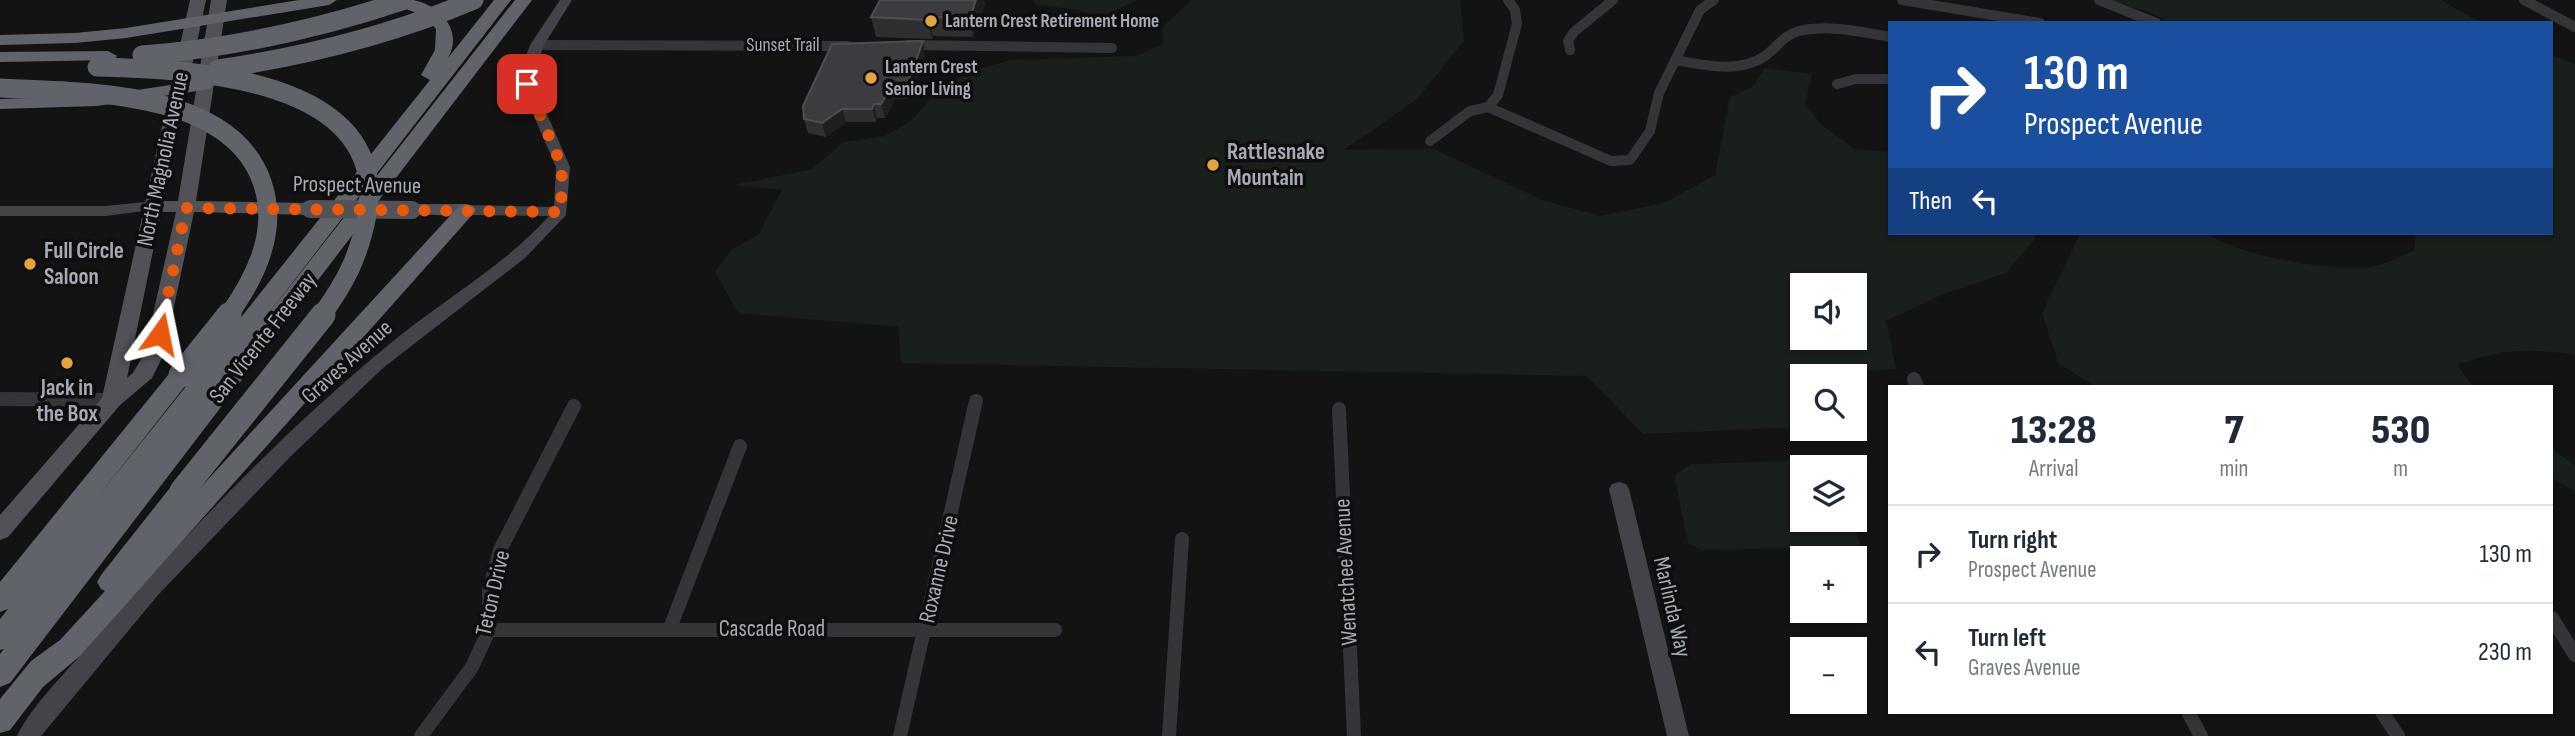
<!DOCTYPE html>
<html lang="en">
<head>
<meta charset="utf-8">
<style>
  :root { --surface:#fff; --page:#f2f2f3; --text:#1f2937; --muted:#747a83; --line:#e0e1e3 }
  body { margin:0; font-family:"Sofia Sans Condensed",sans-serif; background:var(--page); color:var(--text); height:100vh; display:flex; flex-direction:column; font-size:26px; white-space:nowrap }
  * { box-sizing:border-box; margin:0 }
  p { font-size:23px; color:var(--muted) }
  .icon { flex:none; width:38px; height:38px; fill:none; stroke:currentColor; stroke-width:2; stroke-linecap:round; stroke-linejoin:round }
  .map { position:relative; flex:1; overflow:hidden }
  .details { position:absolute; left:1888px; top:385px; width:665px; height:329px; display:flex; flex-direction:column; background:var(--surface); border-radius:0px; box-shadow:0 2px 5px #0004 }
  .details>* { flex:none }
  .top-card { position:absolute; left:1888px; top:21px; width:665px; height:214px; border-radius:0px; box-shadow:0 2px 5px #0004; background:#1a4fa0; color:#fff; overflow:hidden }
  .controls { position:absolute; left:1790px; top:273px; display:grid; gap:14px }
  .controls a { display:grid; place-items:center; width:77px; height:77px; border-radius:0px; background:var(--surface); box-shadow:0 2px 5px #0004; font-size:35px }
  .pin { position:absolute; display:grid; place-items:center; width:60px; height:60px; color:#fff; margin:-30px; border-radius:14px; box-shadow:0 4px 10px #0006 }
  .me { position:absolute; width:77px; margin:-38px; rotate:12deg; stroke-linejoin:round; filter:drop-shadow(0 0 5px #0008) }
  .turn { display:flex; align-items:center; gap:24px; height:147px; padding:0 21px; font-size:32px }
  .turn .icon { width:91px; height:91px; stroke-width:2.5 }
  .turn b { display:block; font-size:49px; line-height:60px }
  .then { display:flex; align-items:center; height:66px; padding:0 21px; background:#0003; gap:14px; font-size:26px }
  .eta { display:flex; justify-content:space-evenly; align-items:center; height:119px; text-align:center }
  .eta b { font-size:42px; font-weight:800; line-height:49px }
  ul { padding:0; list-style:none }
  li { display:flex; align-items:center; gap:21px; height:98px; padding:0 21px; border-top:2px solid var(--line) }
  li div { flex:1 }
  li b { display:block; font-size:26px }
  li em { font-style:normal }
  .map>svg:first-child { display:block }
  .green { fill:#191f1a; fill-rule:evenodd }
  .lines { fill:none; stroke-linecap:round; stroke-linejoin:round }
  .street-far1 { stroke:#343539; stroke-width:10 }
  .street { stroke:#343539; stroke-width:14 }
  .secondary { fill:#424449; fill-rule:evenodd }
  .primary { fill:#505258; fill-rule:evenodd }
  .highway { fill:#61636a; fill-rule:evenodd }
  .primary-bridge { stroke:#505258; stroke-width:18 }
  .highway-bridge-far1 { stroke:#61636a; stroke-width:19 }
  .highway-bridge { stroke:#61636a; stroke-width:25 }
  .wall { fill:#2f2f32 }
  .shaded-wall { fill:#1e1e20 }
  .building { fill:#3c3c40; stroke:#4c4e52; stroke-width:2 }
  .route { stroke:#ea580c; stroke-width:12; stroke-dasharray:0 21.6 }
  .poi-dot { fill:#e3a43c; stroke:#0e0e0f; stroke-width:2.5 }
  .labels { text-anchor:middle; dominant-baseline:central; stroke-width:7; stroke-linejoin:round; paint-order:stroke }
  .far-poi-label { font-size:19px; font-weight:bold; fill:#a5aab4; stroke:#0e0e0f; text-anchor:start }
  .far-street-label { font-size:19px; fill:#a5aab4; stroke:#0e0e0f }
  .poi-label { font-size:23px; font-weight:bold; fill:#a5aab4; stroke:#0e0e0f; text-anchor:start }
  .street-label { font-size:23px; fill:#a5aab4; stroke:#0e0e0f }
</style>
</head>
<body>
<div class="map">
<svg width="2575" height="736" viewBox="0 0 2575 736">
  <rect width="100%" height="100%" fill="#131314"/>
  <!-- green -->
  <path class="green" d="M1032 0H1138L1096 19 1079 10 1037 5Z
    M1191 0H1460L1464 41 1417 99 1344 150 1434 149 1542 200 1600 216 1664 203 1715 175 1730 97 1752 87 1765 68 1812 74 1805 105 1823 126 1855 149 1890 152V233H2036L2034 240 2006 273 1944 294 1886 321 1896 369 1833 374 1832 376H1802V427L1643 434 1587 376 901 363 898 327 738 313 715 272 730 251 758 235 782 190 733 185 810 170 844 142 885 136 912 120 934 94 967 72 1011 60 1137 56 1162 44 1163 27ZM1855 285V338H1802V285Z
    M2109 0H2441L2482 23H2169L2152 13Z
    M2552 55 2575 64V355C2532 348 2499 349 2458 365L2473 387H2096L2059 364 2042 313 2079 236 2078 233H2207C2237 256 2337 273 2374 266 2388 264 2402 255 2415 250V233H2552Z
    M2552 449 2575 465V491L2552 478Z
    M1816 460 1824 462 1827 467H1802V520H1851L1861 544 1853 547 1702 550 1688 543 1675 479 1676 474 1691 464Z"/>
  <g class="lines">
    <!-- street-far1 -->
    <path class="street-far1" d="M1902 0 2040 23
      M2099 0 2156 23
      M2524 0 2575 27
      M537 45 848 46
      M908 45 1112 48
      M1570 50 1568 41 1574 32 1613 0
      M1675 60C1704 65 1738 74 1765 56 1777 48 1783 35 1799 31 1829 24 1860 32 1890 37
      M1837 84 1856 79H1890
      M1488 107 1611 161 1630 160 1650 131 1659 93 1700 10 1714 0
      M1488 107 1498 95 1517 24 1515 10 1508 0
      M1430 141 1470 111 1488 107"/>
    <!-- street -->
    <path class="street" d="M1914 379 1917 387
      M0 399 112 400
      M1339 409 1354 736
      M2552 618 2575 655
      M670 628 740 446
      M489 630H1055
      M2188 712 2201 736
      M2382 712 2398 736
      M421 736 472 667 489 630V590L500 550 574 406
      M900 736 976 401
      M1169 736 1182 539"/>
    <!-- secondary -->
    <path class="secondary" d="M560 0H572L544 45 536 67 534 84 570 167 566 215 525 258 383 368 291 456 158 595 41 736H17C30 708 65 673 86 649 177 542 283 431 392 342 444 299 503 267 549 216L466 215 458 210 466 205 554 207 556 167 520 84 522 67 530 45Z
      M154 201 162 206 159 209 106 216H0V206H106Z
      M1619 482 1626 484 1629 489 1689 736H1667L1609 489 1612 484Z"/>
    <!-- primary -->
    <path class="primary" d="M190 0H206L163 201H178L211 0H227L196 201 310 203 319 209 310 215 194 212 164 354 152 378 120 405 8 537 0 540V515L102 398ZM161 212H176L144 354 133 373 127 378Z
      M412 204H466L475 210 466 216 405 214 403 210Z"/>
    <!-- highway -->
    <path class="highway" d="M299 0H337L329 5 126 38 75 43 0 45V35L75 33 126 28Z
      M389 0C396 0 405 0 412 0 439 4 464 30 448 58L494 0H511L265 318 515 0H532L10 683 0 687V654L4 649 0 650V619L8 609 0 612V582L173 369 181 367 189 369 192 375 189 381 97 498 430 80 421 75 435 50 436 29 424 16 391 3Z
      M108 51 117 56 114 60 0 62V52Z
      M204 80 210 81 213 85 210 89 97 106 0 109V99L97 96Z
      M466 204 473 206 476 210 473 214 80 656 43 687 10 730 0 733V699L31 661 60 640 105 591 101 589 97 582 101 575 173 484 182 482 191 484 194 491 190 499 459 206Z"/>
    <!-- primary-bridge -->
    <path class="primary-bridge" d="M310 209 412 210"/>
    <!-- highway-bridge-far1 -->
    <path class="highway-bridge-far1" d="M142 55C233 48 319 29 405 0
      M97 67C189 69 391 77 367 215 359 256 346 282 321 316
      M218 69C307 56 391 35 474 0
      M0 88C81 92 230 89 262 182 279 230 256 277 228 316"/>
    <!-- highway-bridge -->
    <path class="highway-bridge" d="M181 375 229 315
      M182 491 323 315"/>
  </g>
  <!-- wall -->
  <path class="wall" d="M985 4 973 37 933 36 932 39 876 37 871 17Z
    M925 55 909 99H895L885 118H877L876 122H846L826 137 808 133 804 119Z"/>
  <!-- shaded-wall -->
  <path class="shaded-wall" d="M976 0H984L985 4 973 37 970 18Z
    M929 17 933 36 932 39 928 20Z
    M923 41 925 55 909 99 907 85Z
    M892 85 895 99 885 118 881 104Z
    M874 104 877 118 876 122 872 109Z
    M842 109 846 122 826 137 822 123Z"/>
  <!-- building -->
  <path class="building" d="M880 0H976L970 18 929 17 928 20 871 17Z
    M923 41 907 85H892L881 104H874L872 109H842L822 123 804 119 803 106 832 44Z"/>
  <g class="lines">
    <!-- route -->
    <path class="route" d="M160 334 186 208 561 212 562 167 527 84"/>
  </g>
  <!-- markers -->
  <g class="poi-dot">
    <circle cx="931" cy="21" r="7"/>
    <circle cx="871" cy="78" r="7"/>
    <circle cx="1213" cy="165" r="7"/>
    <circle cx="30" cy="264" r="7"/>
    <circle cx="67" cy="363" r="7"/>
  </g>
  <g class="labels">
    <!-- far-poi labels -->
    <g class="far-poi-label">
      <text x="945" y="21">Lantern Crest Retirement Home</text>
      <text x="885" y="67">Lantern Crest<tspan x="885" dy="22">Senior Living</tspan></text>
    </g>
    <!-- far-street labels -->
    <g class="far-street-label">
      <text x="783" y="45">Sunset Trail</text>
    </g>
    <!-- poi labels -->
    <g class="poi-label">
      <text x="1227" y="152">Rattlesnake<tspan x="1227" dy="26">Mountain</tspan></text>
      <text x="44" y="251">Full Circle<tspan x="44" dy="26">Saloon</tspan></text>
      <text x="67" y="388" text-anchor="middle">Jack in<tspan x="67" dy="26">the Box</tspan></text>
    </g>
    <!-- street labels -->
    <g class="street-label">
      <text transform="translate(163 159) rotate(-78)">North Magnolia Avenue</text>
      <text transform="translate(357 185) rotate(1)">Prospect Avenue</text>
      <text transform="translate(263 338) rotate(-52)">San Vicente Freeway</text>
      <text transform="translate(347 362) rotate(-42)">Graves Avenue</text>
      <text transform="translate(939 569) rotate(-77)">Roxanne Drive</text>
      <text transform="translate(1346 572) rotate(-93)">Wenatchee Avenue</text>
      <text transform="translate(493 593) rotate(-77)">Teton Drive</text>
      <text transform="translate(1672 607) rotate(77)">Marlinda Way</text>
      <text x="772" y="629">Cascade Road</text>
    </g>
  </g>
</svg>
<div class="controls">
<a><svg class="icon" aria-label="sound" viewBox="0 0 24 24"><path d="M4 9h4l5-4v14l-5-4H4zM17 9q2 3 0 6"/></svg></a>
<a><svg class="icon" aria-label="search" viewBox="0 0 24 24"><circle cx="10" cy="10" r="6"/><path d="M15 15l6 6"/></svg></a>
<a><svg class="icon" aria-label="layers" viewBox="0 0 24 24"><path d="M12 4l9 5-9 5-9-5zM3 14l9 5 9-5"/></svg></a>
<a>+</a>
<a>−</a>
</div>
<div class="pin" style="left:527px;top:84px;background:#d93025"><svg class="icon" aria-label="arrive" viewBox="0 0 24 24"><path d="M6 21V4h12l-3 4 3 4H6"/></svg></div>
<svg class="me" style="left:160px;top:334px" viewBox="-20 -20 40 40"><path d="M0-17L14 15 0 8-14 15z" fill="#ea580c" stroke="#fff" stroke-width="4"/></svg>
<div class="top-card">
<div class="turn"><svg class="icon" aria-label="right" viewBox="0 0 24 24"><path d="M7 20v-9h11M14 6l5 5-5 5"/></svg><div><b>130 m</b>Prospect Avenue</div></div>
<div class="then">Then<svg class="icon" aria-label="left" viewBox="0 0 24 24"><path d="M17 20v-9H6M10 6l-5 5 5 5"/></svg></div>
</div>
<section class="details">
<div class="eta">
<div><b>13:28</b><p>Arrival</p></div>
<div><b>7</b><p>min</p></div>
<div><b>530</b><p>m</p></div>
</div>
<ul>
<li><svg class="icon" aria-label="right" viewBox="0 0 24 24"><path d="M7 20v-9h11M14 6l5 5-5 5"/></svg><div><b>Turn right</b><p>Prospect Avenue</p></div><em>130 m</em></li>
<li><svg class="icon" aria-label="left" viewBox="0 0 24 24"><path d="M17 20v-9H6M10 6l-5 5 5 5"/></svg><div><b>Turn left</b><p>Graves Avenue</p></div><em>230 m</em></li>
</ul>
</section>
</div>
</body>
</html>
